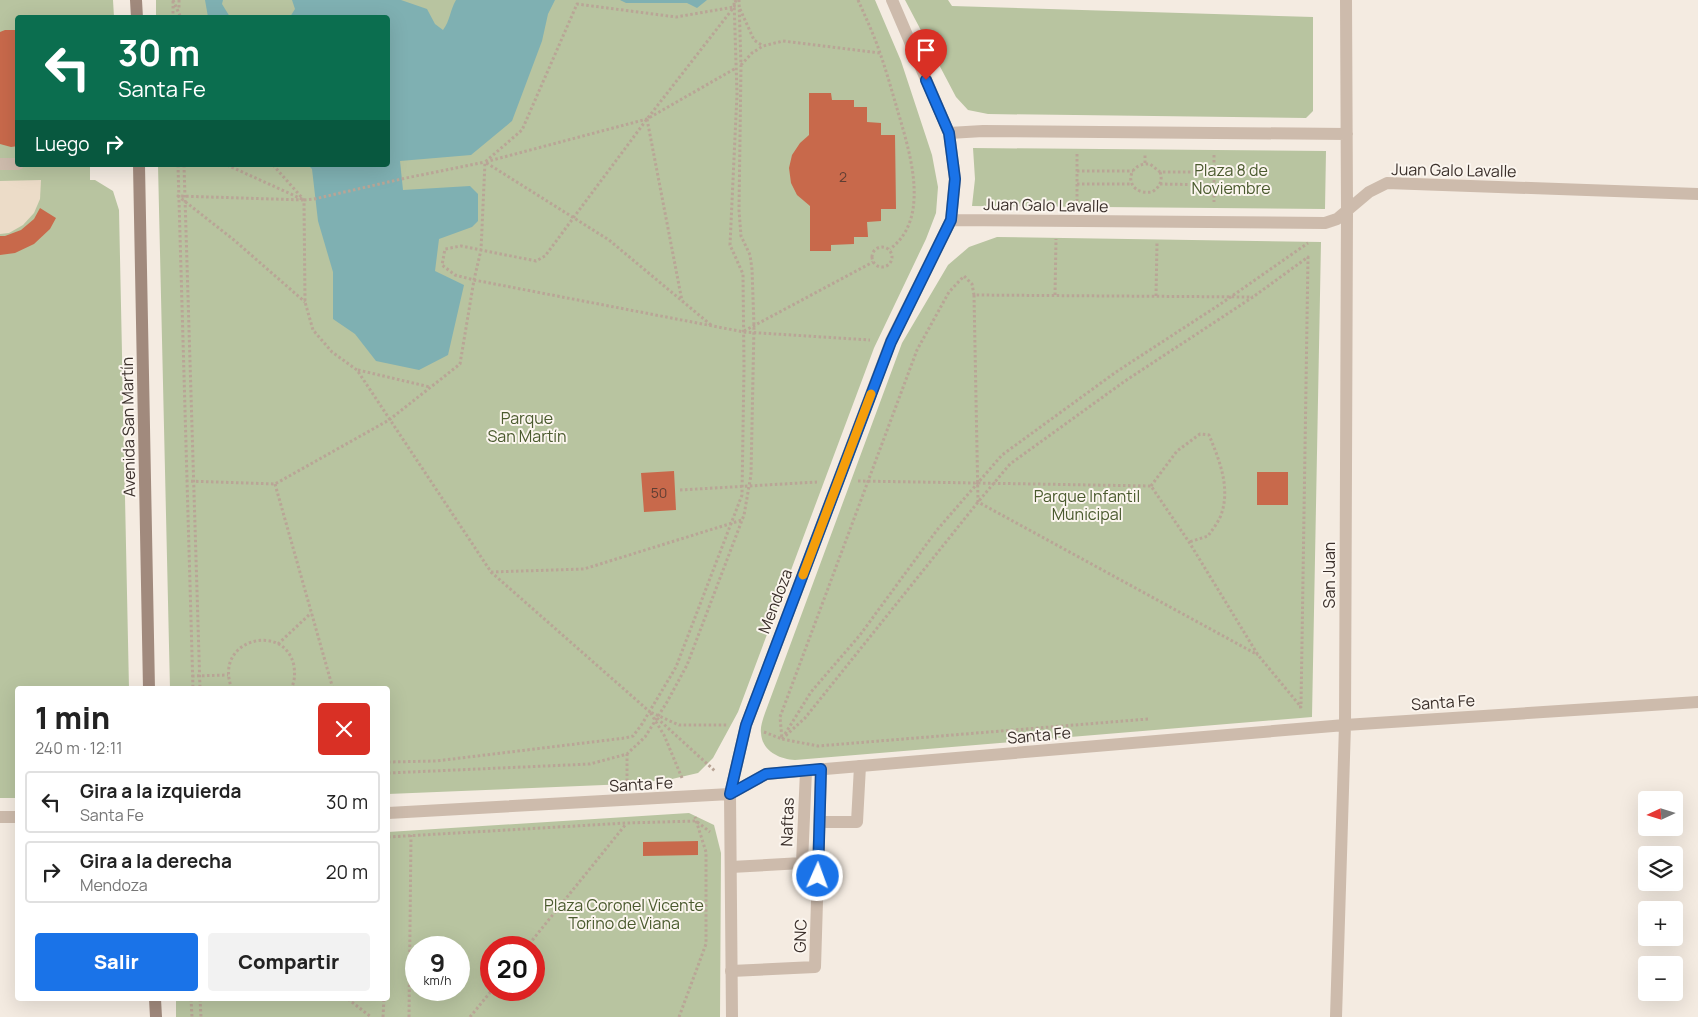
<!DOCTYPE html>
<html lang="es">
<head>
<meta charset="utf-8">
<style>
  :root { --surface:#fff; --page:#f2f2f2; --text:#222; --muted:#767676; --line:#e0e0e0; --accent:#1a73e8 }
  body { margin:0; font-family:Manrope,sans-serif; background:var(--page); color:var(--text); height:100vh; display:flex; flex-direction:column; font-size:19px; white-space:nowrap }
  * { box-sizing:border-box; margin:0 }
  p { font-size:16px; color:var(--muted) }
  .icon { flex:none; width:28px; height:28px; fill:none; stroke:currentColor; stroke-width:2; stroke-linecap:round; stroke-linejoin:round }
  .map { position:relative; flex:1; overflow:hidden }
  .side { position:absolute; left:15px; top:686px; width:375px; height:315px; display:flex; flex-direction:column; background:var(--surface); border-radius:5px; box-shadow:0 5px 20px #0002 }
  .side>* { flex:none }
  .guide { position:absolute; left:15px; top:15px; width:375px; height:152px; border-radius:5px; box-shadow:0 5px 20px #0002; background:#0b6e4f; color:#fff; overflow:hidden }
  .needle { width:32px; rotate:266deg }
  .tools { position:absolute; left:1638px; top:791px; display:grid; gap:10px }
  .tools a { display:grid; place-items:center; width:45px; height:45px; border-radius:5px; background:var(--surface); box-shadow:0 5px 20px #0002; font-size:25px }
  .speed { position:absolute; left:405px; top:936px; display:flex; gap:10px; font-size:25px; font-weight:700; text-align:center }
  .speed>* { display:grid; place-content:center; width:65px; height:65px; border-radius:50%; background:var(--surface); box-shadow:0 5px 20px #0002; line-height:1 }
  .speed small { font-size:12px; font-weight:400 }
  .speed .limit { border:8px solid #d22; background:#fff; color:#111 }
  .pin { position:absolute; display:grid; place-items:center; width:42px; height:42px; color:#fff; margin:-51px -21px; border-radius:50% 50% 50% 0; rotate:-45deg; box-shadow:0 0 5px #0007 }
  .pin .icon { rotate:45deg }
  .me { position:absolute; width:55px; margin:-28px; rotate:2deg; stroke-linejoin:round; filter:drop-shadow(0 0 4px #0008) }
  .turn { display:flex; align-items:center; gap:18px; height:105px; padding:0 20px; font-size:22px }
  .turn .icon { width:65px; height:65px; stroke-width:2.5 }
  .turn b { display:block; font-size:35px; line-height:42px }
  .then { display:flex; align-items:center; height:48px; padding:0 20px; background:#0003; gap:10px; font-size:19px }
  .round { display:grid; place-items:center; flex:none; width:52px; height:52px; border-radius:5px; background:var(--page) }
  .head { display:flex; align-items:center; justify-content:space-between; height:85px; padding:0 20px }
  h1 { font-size:30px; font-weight:800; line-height:38px }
  .button { display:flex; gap:10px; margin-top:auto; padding:10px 20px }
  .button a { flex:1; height:58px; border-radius:5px; background:var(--accent); color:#fff; font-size:20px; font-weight:800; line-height:58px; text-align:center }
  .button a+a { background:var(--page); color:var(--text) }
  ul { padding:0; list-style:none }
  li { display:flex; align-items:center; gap:15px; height:62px; margin:0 10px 8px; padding:0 10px; border:2px solid var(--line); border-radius:5px }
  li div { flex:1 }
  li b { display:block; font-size:19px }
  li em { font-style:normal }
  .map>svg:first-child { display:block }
  .green { fill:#b8c4a0; fill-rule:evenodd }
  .plaza { fill:#ecdcc8 }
  .water { fill:#7fb0b2 }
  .building { fill:#c8694b }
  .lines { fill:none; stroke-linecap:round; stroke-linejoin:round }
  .path { stroke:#b9a596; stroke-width:3; stroke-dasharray:2.5 2.5; stroke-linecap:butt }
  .service { stroke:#cdbbac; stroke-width:12 }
  .minor { stroke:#cdbbac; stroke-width:12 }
  .secondary { stroke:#a18a7d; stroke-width:12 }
  .route-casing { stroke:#114b97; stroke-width:12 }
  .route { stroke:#1a73e8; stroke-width:9 }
  .slow { stroke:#f59e0b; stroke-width:9 }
  .labels { text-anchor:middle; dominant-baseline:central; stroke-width:4; stroke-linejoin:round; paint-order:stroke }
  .number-label { font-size:14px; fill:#5e3e33 }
  .park-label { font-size:16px; fill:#4a5a2e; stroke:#fbf5ee }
  .street-label { font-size:16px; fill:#3b302b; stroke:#fbf5ee }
</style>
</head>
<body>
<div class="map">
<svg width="1698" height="1017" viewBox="0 0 1698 1017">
  <rect width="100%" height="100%" fill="#f4ebe1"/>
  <!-- green -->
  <path class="green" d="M0 0H113L114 17 18 18V165H90V180H95L113 191 119 210 129 689H18L17 798H0Z
    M156 0H875L901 61 932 155 938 187 936 213 926 239 874 348 738 712 713 758 698 773 672 779 628 784 388 794V689H170L158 165H388V18L156 17Z
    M905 0H948L952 6 1313 17V111L1306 118 988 114 968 110 956 97Z
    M973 148 1326 151 1325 209 972 206 975 179Z
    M997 237 1321 242 1312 717 795 760C779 759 762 751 761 733 760 727 763 719 765 713L902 343 948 265 969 247Z
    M689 813 714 825 721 853 720 1017H176V999H388V832ZM416 948H459V990H416ZM491 948H534V990H491Z"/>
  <!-- plaza -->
  <path class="plaza" d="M41 180 40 199 34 213 23 225 9 233 0 234V181Z"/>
  <!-- water -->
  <path class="water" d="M205 0H223L222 4 230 17H208Z
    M292 0H401L427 9 435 24 443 30C450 21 450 10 456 0H555L548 14 542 41 512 121 471 155 400 161 403 190 470 186 478 194V221L472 227 439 239 435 271 464 285 448 355 419 370 376 361 355 334 333 319V272L318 221 312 169 308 165H388V18L290 17 295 9Z
    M620 0H707L697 8 687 3H626Z"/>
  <!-- building -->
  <path class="building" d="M5 30H18V146L11 147 0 144V32Z
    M809 93H831L832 100H854V107H867V122L881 123V135H895L896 209H881V221L867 222 868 237H854V244L831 245V251H810V206L797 195 791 183 789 168 792 155 800 143 809 135Z
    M40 208 56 218 50 229 34 244 15 253 0 255V236H5L21 230 34 219Z
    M674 471 676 510 644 512 641 473Z
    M1257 472H1288V505H1257Z
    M698 841V855L643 856V842Z"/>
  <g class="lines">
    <!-- path -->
    <path class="path" d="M173 0 181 18
      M179 0V9
      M736 0 734 7 647 119 545 256 536 261 461 246 445 249 442 265 455 275 474 280 744 332 870 340
      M858 0C866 18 874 35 880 53 886 70 891 88 896 105 908 147 933 217 890 249
      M173 1V18
      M740 9 754 40 763 46
      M741 65 752 53 763 46 783 41 880 53
      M647 119 682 301
      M1077 154V201
      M1214 155V202
      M1145 163V154
      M178 165 193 689
      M184 165 200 689
      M227 165 304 200 178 196 234 240 305 302
      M273 165 304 200 305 302 313 330 332 352 357 370 491 572 650 712
      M1077 171H1133
      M1160 172C1163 180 1160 187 1152 192 1124 196 1124 162 1150 164L1160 172H1214
      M1077 184H1132
      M1160 184 1214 185
      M304 200 314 199 406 178 485 162
      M872 257a10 10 0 1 1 20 0a10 10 0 1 1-20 0Z
      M974 295 978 502 1258 655
      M1055 295 1056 239
      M1156 296 1157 242
      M711 325 609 240 485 162 647 119 736 68
      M744 331 873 262
      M358 370 430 387
      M186 481 275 484 389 420 460 364 474 280 481 250 485 162 522 130 577 4 676 17 734 7
      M858 481 1151 486 1189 542 1258 655 1301 707
      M275 484 333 689
      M1151 486 1177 451 1200 434 1209 435C1219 459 1230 486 1222 512 1220 520 1213 529 1208 536L1189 542
      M680 490 817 482
      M491 572 584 569 742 520
      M278 644 311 613
      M192 676 228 675
      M232 689C212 639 285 621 294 666 295 674 295 681 291 689
      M657 718 715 771
      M1148 719 818 746 782 739 780 717 917 350 949 292 964 276 972 284 974 295 1253 297
      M764 732 782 739
      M785 734 811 692 860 635 937 530 1002 455 1116 372 1222 303 1308 243
      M782 739 805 718 978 502 1010 464 1125 381 1253 297 1308 257 1301 707H1298
      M388 762 436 761 625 738 633 736 642 724 676 667 742 495 744 367 743 274 730 245 737 94 734 0
      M388 773 590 764 627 754 645 737 667 702 687 665 744 515 751 475 754 326 752 269 750 255 741 236 739 210 741 66 739 0
      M682 778 664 735 650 712 679 725H727
      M627 781V754
      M388 837 626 823 696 821 710 832
      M526 948 626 824
      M191 999 192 1017
      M200 999 201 1017
      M348 999 371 1017
      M383 1017 384 999
      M409 1017 411 835
      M470 1017 492 990
      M679 1017 706 944V852L695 817"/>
    <!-- service -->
    <path class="service" d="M820 822H857L860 766
      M731 867 802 863 806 771
      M731 971 815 967 821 769"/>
    <!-- minor -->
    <path class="minor" d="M949 133 983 131 1347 134
      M0 164H18
      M951 220 1325 223 1337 219 1369 192 1387 183 1698 194
      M388 813 730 794 766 774 1345 725 1698 702
      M0 817H18
      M732 1017 730 794 746 725 891 341 951 220 955 179 949 133 892 0
      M1336 1017 1345 725 1347 210 1346 0"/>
    <!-- secondary -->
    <path class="secondary" d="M136 0 137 18
      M139 165 149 689
      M155 999 156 1017"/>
  </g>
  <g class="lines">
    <!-- route casing -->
    <g class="route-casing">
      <path id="route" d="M818 876 821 769 766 774 730 794 746 725 891 342 951 220 955 179 949 133 926 80"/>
    </g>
    <!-- route -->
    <use href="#route" class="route"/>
    <!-- slow -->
    <path class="slow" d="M803 575 871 394"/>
  </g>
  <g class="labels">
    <!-- number labels -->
    <g class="number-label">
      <text x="843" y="176">2</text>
      <text x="659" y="492">50</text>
    </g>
    <!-- park labels -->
    <g class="park-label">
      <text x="1231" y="170">Plaza 8 de<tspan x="1231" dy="18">Noviembre</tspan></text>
      <text x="527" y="418">Parque<tspan x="527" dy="18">San Martín</tspan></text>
      <text x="1087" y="496">Parque Infantil<tspan x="1087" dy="18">Municipal</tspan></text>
      <text x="624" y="905">Plaza Coronel Vicente<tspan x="624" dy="18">Torino de Viana</tspan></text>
    </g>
    <!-- street labels -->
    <g class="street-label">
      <text transform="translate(1454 170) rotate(1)">Juan Galo Lavalle</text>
      <text transform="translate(1046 205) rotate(1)">Juan Galo Lavalle</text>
      <text transform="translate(128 427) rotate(-91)">Avenida San Martín</text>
      <text transform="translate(1329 575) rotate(-90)">San Juan</text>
      <text transform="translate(775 601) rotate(-69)">Mendoza</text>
      <text transform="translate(1443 702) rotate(-4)">Santa Fe</text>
      <text transform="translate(1039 735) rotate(-5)">Santa Fe</text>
      <text transform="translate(641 784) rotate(-3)">Santa Fe</text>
      <text transform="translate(787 822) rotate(-88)">Naftas</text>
      <text transform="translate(800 936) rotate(-88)">GNC</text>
    </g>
  </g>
</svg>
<div class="tools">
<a><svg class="needle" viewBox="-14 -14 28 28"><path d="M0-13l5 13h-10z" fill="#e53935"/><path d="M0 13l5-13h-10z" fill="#767676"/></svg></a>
<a><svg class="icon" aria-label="layers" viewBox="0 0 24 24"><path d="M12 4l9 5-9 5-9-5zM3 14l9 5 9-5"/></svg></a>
<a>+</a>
<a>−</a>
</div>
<div class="speed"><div>9<small>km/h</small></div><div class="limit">20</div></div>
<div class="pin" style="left:926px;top:80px;background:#d93025"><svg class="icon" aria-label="arrive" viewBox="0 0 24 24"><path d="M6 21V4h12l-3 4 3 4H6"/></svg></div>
<svg class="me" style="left:818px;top:876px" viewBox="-20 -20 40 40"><circle r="17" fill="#1a73e8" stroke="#fff" stroke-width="3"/><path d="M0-11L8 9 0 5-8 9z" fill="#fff"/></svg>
<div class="guide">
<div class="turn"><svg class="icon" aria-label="left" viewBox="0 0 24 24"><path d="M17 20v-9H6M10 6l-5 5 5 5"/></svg><div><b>30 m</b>Santa Fe</div></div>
<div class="then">Luego<svg class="icon" aria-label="right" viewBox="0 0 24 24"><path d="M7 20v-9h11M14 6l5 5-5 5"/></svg></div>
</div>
<section class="side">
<div class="head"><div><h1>1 min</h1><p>240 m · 12:11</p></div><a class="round" style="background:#d93025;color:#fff"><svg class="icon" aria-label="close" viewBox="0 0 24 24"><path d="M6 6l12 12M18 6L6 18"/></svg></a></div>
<ul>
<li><svg class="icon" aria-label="left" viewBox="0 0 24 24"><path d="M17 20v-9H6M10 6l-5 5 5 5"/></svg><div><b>Gira a la izquierda</b><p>Santa Fe</p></div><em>30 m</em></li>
<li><svg class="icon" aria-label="right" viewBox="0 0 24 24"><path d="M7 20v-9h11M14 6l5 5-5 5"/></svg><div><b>Gira a la derecha</b><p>Mendoza</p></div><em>20 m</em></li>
</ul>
<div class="button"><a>Salir</a><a>Compartir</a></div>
</section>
</div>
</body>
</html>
